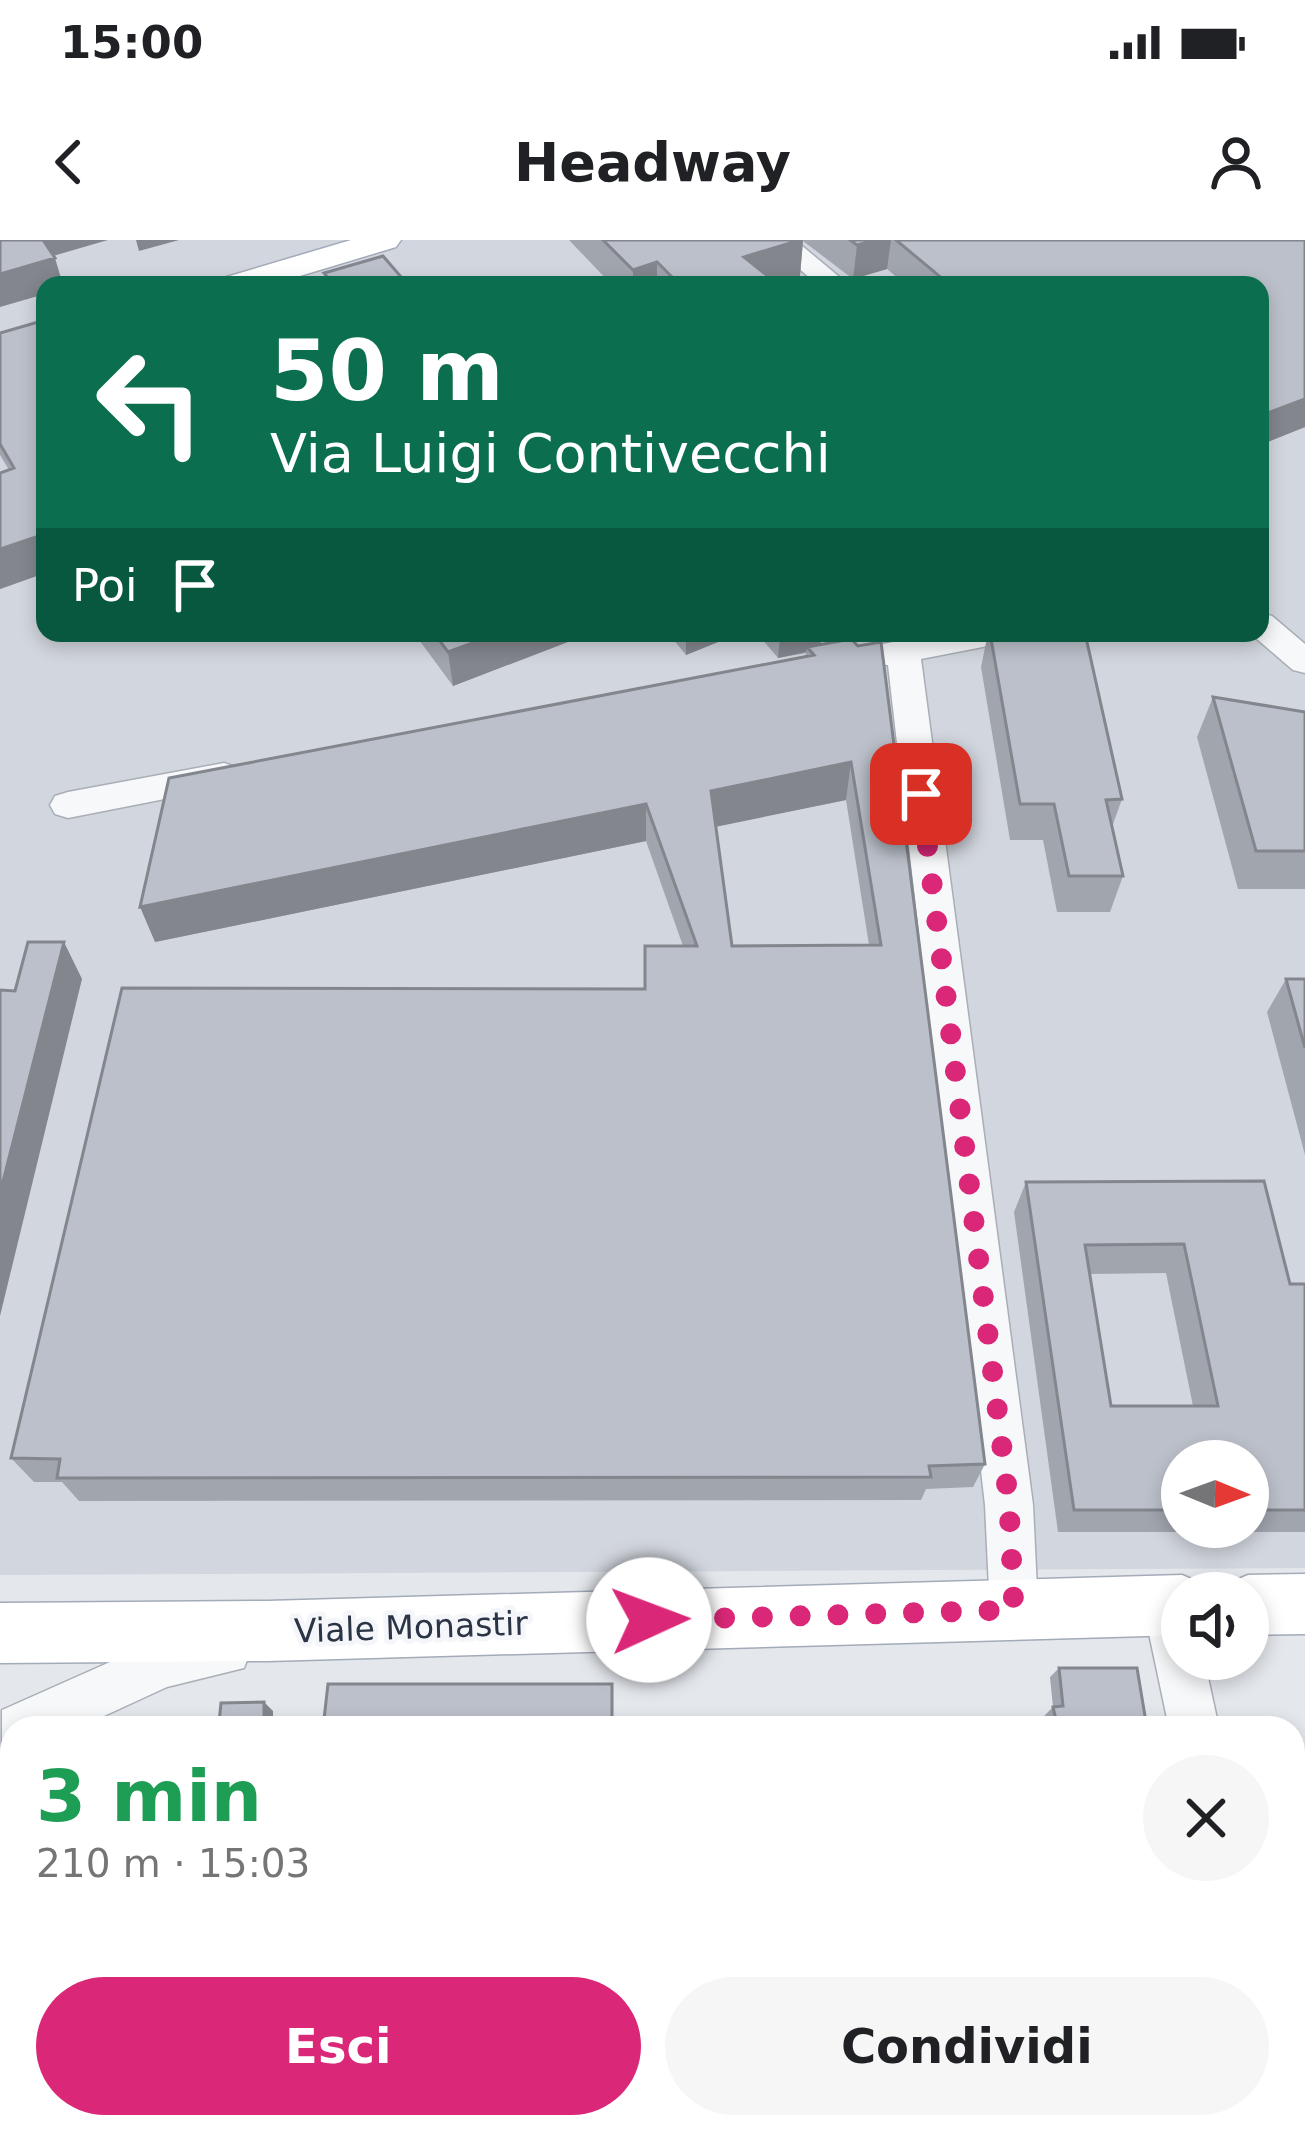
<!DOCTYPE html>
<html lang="it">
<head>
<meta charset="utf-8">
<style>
  :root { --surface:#fff; --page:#f6f6f6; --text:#202124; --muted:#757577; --accent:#db2777 }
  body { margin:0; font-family:"DejaVu Sans",sans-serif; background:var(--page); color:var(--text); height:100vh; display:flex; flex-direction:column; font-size:45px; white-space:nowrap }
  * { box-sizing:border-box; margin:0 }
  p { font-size:39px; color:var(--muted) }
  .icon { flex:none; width:66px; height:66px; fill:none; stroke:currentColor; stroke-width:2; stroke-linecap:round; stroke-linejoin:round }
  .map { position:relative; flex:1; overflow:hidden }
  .drawer { position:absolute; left:0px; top:1476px; width:1305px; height:423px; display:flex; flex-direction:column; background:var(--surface); border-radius:36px 36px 0 0; box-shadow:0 6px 18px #0003 }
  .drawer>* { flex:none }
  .banner { position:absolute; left:36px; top:36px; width:1233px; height:366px; border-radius:24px; box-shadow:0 6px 18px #0003; background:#0b6e4f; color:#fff; overflow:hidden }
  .needle { width:78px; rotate:91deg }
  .fabs { position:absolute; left:1161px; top:1200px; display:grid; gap:24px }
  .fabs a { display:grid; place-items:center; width:108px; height:108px; border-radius:50%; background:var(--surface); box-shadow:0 6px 18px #0003; font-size:60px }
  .pin { position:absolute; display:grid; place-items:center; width:102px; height:102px; color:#fff; margin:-51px; border-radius:24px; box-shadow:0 6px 18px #0006 }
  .me { position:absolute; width:132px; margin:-66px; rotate:88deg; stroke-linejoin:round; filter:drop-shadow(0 0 9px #0008) }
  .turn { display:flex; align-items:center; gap:42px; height:252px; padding:0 36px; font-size:54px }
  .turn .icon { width:156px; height:156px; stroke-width:2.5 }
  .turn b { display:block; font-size:84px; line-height:102px }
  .then { display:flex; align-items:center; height:114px; padding:0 36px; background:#0003; gap:24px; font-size:45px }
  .round { display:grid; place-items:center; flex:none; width:126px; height:126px; border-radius:63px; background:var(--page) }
  .headline { display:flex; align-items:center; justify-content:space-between; height:204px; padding:0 36px }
  h1 { font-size:72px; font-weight:700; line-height:90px; color:#1e9e55 }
  .button { display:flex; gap:24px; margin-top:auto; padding:24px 36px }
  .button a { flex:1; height:138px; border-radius:72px; background:var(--accent); color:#fff; font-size:48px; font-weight:700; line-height:138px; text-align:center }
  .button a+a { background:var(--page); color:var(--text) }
  .status { display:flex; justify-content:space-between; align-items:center; height:84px; padding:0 60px; background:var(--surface); direction:ltr }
  .status svg { height:33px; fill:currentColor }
  header { display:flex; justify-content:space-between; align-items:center; height:156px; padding:0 36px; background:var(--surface); font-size:54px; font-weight:700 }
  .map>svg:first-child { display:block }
  .built { fill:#d2d6de; fill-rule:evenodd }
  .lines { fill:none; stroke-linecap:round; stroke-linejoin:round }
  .minor-casing { stroke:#a9aeb7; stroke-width:3 }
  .major-casing { stroke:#a3abb8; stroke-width:3 }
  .minor { fill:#f7f8fa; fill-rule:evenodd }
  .major { fill:#fff; fill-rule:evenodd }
  .wall { fill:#a1a5ae; fill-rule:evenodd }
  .shaded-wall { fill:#83868d }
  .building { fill:#bbc0ca; stroke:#83868d; stroke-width:3; fill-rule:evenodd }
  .route { stroke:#db2777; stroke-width:21; stroke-dasharray:0 37.8 }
  .labels { text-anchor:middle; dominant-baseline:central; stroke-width:10; stroke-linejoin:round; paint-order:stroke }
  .street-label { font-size:33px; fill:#2b3445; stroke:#f4f6f9 }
</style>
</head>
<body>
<div class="status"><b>15:00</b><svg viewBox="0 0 49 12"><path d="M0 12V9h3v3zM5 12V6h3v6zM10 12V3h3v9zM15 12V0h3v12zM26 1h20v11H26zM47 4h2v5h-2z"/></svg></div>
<header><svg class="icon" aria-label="back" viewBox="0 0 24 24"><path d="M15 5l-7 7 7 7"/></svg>Headway<svg class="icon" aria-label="person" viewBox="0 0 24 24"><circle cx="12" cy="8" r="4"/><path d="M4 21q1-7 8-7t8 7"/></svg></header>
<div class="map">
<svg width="1305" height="1897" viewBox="0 0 1305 1897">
  <rect width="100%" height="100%" fill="#e4e7ec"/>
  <!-- built -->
  <path class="built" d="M0 0H1305V1328L0 1335ZM45 45H1260V393H45ZM1182 1221H1248V1287H1182Z"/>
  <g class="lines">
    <!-- minor casing -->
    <g class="minor-casing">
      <path id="minor" d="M766 0H795L849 45H818Z
        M1260 373 1272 376 1305 404V433L1293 430 1250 393H1260Z
        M938 393H1014L1010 401 998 404 921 419 1033 1265 1038 1370 1031 1387 1014 1394 997 1387 990 1370 985 1265 888 425 863 424 858 416 863 408Z
        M224 523 236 527 242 536 236 545 68 578 55 574 50 565 55 556 68 552Z
        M1167 1341 1186 1353H1182V1419H1204L1219 1488H1169L1143 1365 1150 1348Z
        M226 1385 244 1392 251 1410 244 1428 167 1447 78 1488H12V1510L2 1506V1470L164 1398Z
        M1293 1519 1305 1520V1572L1293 1571Z
        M1293 1582H1305V1634H1293Z"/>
    </g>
    <!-- major casing -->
    <g class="major-casing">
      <path id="major" d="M351 0H401L396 7 270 45H219L223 38Z
        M1305 1334V1394L1248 1395V1353H1223L1227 1344 1248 1335Z
        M1182 1335 1203 1344 1207 1353H1182V1395L268 1421 0 1423V1363L268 1361Z"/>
    </g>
    <!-- minor -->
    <use href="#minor" class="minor"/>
    <!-- major -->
    <use href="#major" class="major"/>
  </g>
  <!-- wall -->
  <path class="wall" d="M569 0H1305V187L1260 205V45H906L887 29 853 39 803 1 800 36 777 43 779 45H612Z
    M0 93 45 333 0 349V233L9 230 0 215Z
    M414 393H591L453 446Z
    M668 393H719L718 402 686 415Z
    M757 393H822L821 405 851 399 985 1224 973 1247 926 1249 921 1260 79 1261 62 1242H34L11 1218 645 749 683 706 646 601 155 702 806 416V413L778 418ZM846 560 869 705 732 706 716 586Z
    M988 393H1085L1122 559 1112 587 1123 636 1110 672H1057L1043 600H1010L981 427Z
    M1213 457 1305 472V649H1238L1197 497Z
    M1286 739H1305V915L1267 772Z
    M1026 942 1290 1044H1305V1292H1058L1014 972ZM1166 1033 1193 1166H1111L1090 1034ZM1182 1221H1248V1287H1182Z
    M1059 1428 1147 1488H1047L1044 1476 1053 1467 1050 1437Z
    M1014 1887H1147L1148 1897H1016Z"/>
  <!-- shaded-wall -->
  <path class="shaded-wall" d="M40 0H108L46 18Z
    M136 0H179L139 11Z
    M800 0H803L800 36 770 45 744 17Z
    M876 0H891L887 29 853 39 857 5Z
    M55 18 63 45H45V54L0 67V34Z
    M657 22V45H633V30Z
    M1305 159V187L1260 205V176Z
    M45 294V333L0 349V309Z
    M500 393H591L453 446 448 412Z
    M686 393H719L718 402 686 415Z
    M797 393H822L820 410 807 407 806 412 778 418 780 396Z
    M851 522 846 560 710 588 711 551Z
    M646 564V601L155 702 140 667Z
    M64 702 82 739 0 1076V953Z
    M264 1462 273 1471V1488H264Z
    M343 1887H354L342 1897H331Z"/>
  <!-- building -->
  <path class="building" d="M0 0H43L55 18 0 34Z
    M603 0H800L744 17 779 45H680L657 22 633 30Z
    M850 0H876L857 5Z
    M896 0H1305V159L1260 176V45H950Z
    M383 16 408 45H334L324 33Z
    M45 80V129L40 130 45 137V294L0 309V233L14 228 0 204V93Z
    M434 393H500L448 412Z
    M990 393H1085L1122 559 1106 560 1123 636H1069L1054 564H1020Z
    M851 399 858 406 881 402 985 1224 929 1226 931 1237 57 1238 60 1219 11 1218 122 748 645 749V706H697L646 564 140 667 169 538 814 415 807 407ZM851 522 881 705 732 706 711 551Z
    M1213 457 1305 472V611H1256Z
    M28 702H64L0 953V750L15 751Z
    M1286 739H1305V808Z
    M1264 941 1290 1044H1305V1270H1248V1221H1182V1270H1074L1026 942ZM1184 1004 1218 1166H1111L1085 1005Z
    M1059 1428H1137L1147 1488H1058L1053 1467 1063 1466Z
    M328 1444H612V1488H323Z
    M264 1462V1488H205L203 1485 219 1483 221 1463Z
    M1293 1642H1305V1884H1293Z
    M164 1887H343L331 1897H155L154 1895Z
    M1028 1887H1147L1148 1897H1029Z"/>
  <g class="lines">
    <!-- route -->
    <path class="route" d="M649 1380 1014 1370 1009 1264 921 554"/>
  </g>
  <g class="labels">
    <!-- street labels -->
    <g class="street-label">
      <text transform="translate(411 1387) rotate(-2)">Viale Monastir</text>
    </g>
  </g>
</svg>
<div class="fabs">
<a><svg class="needle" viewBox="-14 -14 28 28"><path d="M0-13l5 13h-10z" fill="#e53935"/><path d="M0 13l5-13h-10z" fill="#757577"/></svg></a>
<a><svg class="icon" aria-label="sound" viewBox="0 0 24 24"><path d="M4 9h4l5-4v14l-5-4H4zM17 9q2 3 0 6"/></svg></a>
</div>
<div class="pin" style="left:921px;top:554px;background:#d93025"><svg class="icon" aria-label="arrive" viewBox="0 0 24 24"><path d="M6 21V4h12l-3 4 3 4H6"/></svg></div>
<svg class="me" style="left:649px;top:1380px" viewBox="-20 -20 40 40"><circle r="19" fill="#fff"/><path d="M0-13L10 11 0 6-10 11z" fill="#db2777"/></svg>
<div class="banner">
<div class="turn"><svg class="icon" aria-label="left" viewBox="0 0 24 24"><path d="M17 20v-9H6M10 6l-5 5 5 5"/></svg><div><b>50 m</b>Via Luigi Contivecchi</div></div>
<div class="then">Poi<svg class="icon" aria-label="arrive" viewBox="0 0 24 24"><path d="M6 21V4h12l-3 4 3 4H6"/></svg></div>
</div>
<section class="drawer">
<div class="headline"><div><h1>3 min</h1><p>210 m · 15:03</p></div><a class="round"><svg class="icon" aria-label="close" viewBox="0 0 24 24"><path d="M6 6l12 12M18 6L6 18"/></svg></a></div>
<div class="button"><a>Esci</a><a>Condividi</a></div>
</section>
</div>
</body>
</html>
